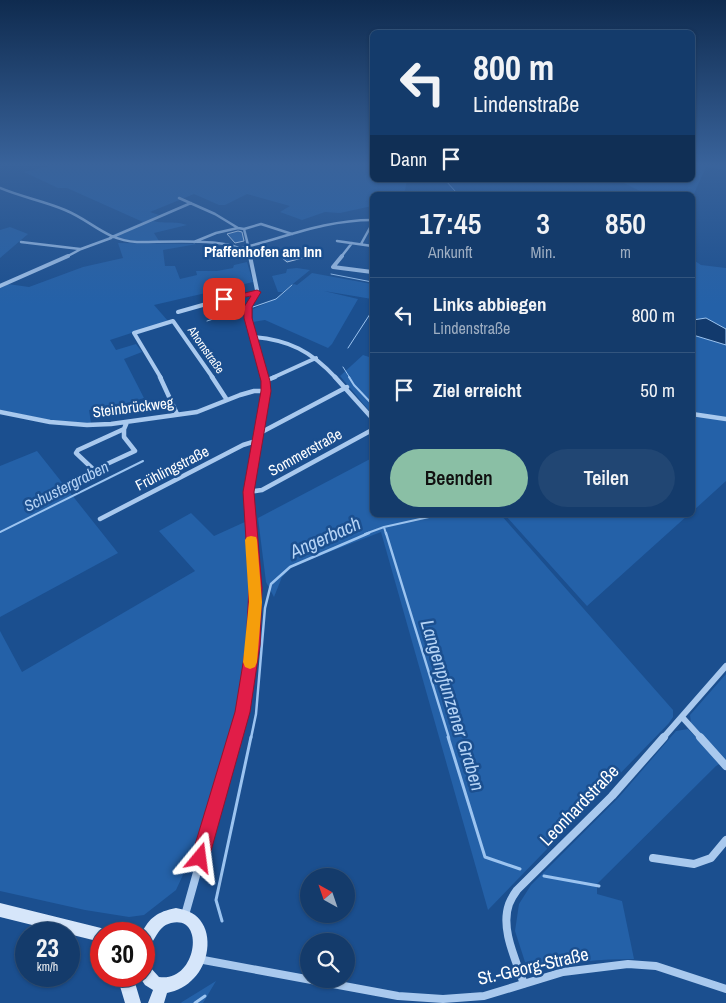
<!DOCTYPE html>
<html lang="de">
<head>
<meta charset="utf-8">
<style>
  :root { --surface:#143b6b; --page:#214673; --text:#f1f3f6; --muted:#9dadc1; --line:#33557e; --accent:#8abfa5 }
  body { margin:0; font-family:"Archivo Narrow",sans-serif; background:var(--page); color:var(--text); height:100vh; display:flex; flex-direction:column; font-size:19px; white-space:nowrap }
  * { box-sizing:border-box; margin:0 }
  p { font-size:16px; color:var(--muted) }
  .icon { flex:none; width:28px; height:28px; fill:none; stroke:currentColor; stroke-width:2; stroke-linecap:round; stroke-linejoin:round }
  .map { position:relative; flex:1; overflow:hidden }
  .sheet { position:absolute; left:370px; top:192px; width:325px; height:325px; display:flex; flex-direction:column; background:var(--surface); border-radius:8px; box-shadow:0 1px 4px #0004,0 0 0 1px var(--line) }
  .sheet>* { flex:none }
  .top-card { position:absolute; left:370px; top:30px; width:325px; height:152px; border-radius:8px; box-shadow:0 1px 4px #0004,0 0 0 1px var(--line); background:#143b6b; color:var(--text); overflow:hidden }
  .needle { width:32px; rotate:320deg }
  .buttons { position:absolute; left:300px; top:868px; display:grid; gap:10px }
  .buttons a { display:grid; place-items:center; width:55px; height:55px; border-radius:50%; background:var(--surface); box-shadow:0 1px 4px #0004,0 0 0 1px var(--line); font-size:25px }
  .speed { position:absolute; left:15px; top:922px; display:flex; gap:10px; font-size:25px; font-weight:700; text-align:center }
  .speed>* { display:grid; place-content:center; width:65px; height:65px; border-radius:50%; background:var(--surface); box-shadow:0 1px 4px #0004,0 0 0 1px var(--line); line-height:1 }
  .speed small { font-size:12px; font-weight:400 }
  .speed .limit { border:8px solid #d22; background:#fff; color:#111 }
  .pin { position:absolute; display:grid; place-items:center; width:42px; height:42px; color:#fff; margin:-21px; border-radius:10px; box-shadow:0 2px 8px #0006 }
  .me { position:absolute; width:55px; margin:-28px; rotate:16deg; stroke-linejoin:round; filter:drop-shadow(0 0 4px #0008) }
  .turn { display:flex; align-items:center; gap:18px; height:105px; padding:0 20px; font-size:22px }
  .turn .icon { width:65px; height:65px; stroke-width:2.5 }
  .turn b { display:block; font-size:35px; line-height:42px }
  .then { display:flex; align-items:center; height:48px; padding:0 20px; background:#0003; gap:10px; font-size:19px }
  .eta { display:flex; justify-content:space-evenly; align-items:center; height:85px; text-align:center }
  .eta b { font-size:30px; font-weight:600; line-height:35px }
  .action { display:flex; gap:10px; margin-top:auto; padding:10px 20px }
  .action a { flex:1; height:58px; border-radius:30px; background:var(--accent); color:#111; font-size:20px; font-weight:600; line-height:58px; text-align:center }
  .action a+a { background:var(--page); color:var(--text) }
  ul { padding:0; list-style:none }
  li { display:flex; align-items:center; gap:15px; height:75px; padding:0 20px; border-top:1px solid var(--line) }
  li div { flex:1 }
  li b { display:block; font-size:19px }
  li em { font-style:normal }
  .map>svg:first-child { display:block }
  .green { fill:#2461a8 }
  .water { fill:#123a6d; stroke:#9cc4f0 }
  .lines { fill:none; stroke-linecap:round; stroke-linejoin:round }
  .stream-far3 { stroke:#9cc4f0; stroke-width:1 }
  .stream-far2 { stroke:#9cc4f0; stroke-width:2 }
  .stream-far1 { stroke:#9cc4f0; stroke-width:2.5 }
  .stream { stroke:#9cc4f0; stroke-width:3 }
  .building { fill:#2a66ad; stroke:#cfe3fa }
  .minor-far4 { stroke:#a9c9ee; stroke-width:2.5 }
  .minor-far3 { stroke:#a9c9ee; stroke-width:4 }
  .minor-far2 { stroke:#a9c9ee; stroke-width:4.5 }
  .minor-far1 { stroke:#a9c9ee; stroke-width:6 }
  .minor { stroke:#a9c9ee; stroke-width:8 }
  .secondary { fill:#d6e6fa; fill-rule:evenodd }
  .route { fill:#e11d48; stroke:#92132f }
  .slow { fill:#f59e0b }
  .labels { text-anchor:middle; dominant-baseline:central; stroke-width:5; stroke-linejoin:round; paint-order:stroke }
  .far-street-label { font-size:12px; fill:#fff; stroke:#1b4f8f }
  .far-quarter-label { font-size:15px; font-weight:bold; fill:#fff; stroke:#1b4f8f }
  .street-label { font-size:15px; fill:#fff; stroke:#1b4f8f }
  .water-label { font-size:16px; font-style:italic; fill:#b5d3f5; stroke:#1b4f8f }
  .near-street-label { font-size:18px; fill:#fff; stroke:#1b4f8f }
  .near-water-label { font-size:19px; font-style:italic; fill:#b5d3f5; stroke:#1b4f8f }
</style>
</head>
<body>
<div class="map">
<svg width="726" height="1003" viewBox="0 0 726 1003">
  <rect width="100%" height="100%" fill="#1b4f8f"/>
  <!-- green -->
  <path class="green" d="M59 164H372V180H407L404 195H372V206L340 213 325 212 302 220 280 212 290 206 247 194 225 205H219L194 194 150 212 159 215 150 220C166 225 171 220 187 225L154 233 159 241 126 240 110 236 143 222 67 188H58L24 172Z
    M693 164 726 165V170L706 167 693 196 645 192 647 195H628L633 191H640L618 180H692Z
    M10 227 28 234 0 258V230Z
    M118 243 197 244 163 250 165 266H175L180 279 197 275 196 271H217L233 268 234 265 247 262 253 282 154 305 168 321 110 340 116 350 136 344 142 352 124 359 144 398 118 406 115 404 89 410 91 423H88L50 420 0 410V288L8 284 29 287 83 267 123 258Z
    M692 259 701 265 726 268V329L706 318 693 320Z
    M297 268 310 270 283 292H278L272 276 286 273 287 269Z
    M312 273 372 284V299L324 291 358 299 332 344 328 348 265 320 253 322V309L276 299 294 284 297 285Z
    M693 335 726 345V417L693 413Z
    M363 355 372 358V414L340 376Z
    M693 415 726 420V481L693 511Z
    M37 451 118 553 0 617V466Z
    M372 458V515H501L673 710V717L669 723 488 910 381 532 293 566 282 577 274 597 266 582 258 518Z
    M191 513 214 536 247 521 251 614 247 657 231 734 194 851 176 890 144 915 129 917 85 910 0 891V631L22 672 195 571 159 531Z
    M505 515H688L587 606Z
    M726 674V759L725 760 691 723 690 715Z
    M688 729 721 763 716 766 597 884V894L622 901 634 959C600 959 570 962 537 970L525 962 515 931 519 904 531 885 619 797 676 731Z
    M216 981 203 1003H181L182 1002Z"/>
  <!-- water -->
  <path class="water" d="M706 318 726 329V345L693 335V320Z"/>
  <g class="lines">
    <!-- stream-far3 -->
    <path class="stream-far3" d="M445 180 456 192 454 195
      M331 274 372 282
      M253 307 276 299 292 285
      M207 321 245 309
      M348 348 372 311
      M343 367 350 378"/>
    <!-- stream-far2 -->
    <path class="stream-far2" d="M349 377 354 385 372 404
      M384 527 386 534
      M0 532 143 461
      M365 534 384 527 438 515"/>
    <!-- stream-far1 -->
    <path class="stream-far1" d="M386 533 449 738
      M251 738 256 714 265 608 271 584 290 567 369 533"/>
    <!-- stream -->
    <path class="stream" d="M448 737 485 857 520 869
      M544 876 599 886
      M222 921 216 900 251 737
      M195 1003 205 996"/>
  </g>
  <!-- building -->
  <path class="building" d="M238 231 242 232 244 241 235 243 227 234Z
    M300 252 306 257 287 262 281 257Z"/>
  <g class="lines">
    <!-- minor-far4 -->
    <path class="minor-far4" d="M0 188C21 197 44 201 65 210 92 221 105 240 137 242 159 243 240 235 250 257
      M179 198 215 214 238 228
      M244 229 248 245
      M110 238 191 203
      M337 241 372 246
      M21 242 80 249
      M194 242 216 233 238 228 244 229 261 224 292 234
      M361 244 372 224
      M242 248C286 237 326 220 372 220
      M66 257 81 249 111 238
      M341 257 352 243"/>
    <!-- minor-far3 -->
    <path class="minor-far3" d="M250 256 257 290 249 308 248 318 264 378
      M342 256 333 267 372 272
      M0 286 68 256
      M178 312 224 299 257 293
      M253 337C289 340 311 351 336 378
      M161 378 134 333 173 321 213 378
      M272 378 316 358"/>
    <!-- minor-far2 -->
    <path class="minor-far2" d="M160 377 177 414
      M212 377 227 400
      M335 377 372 418
      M265 381 275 377
      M0 412 50 422 87 425 111 424 197 412 240 395 254 391H266
      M692 414 726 419
      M124 429V437L135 451 94 470 76 453 78 450Z
      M124 429 127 422
      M258 434 347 387
      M248 492 262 490 372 430
      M100 519 243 445 256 441
      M251 534 248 492 266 391 264 377"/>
    <!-- minor-far1 -->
    <path class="minor-far1" d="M682 717 701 738
      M235 738C254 668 256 605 251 533
      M663 738 726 666"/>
    <!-- minor -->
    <path class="minor" d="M700 737 726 766
      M653 858 694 864 711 858 726 840
      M185 915 235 737
      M198 959 398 996 443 999 484 996 563 972 628 964 656 966 726 989
      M524 984C516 960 500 929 509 904 511 899 514 894 517 890L612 796 664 737"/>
    <!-- secondary -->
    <path class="secondary" d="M0 903 101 928 106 930 108 934H101V942L0 917Z
      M176 908C185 910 194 912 200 920 213 936 208 964 194 978 187 986 177 991 167 993L164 1003H148L153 990 145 985 139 976H144V964L149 966 159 977C197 983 206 914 171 923 155 927 156 945 144 949V934H141C150 917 157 912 176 908Z
      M117 976H133L141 1003H125Z"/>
  </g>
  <!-- sky -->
  <linearGradient id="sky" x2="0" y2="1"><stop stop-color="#0f2b4f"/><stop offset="0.54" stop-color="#39639b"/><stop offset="1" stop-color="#39639b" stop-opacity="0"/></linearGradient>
  <rect width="726" height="305" fill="url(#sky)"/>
  <!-- route -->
  <path class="route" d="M257 290 261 292 252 307V318L270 381 271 391 254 492 262 588 260 645 250 712 209 858 206 865 200 867 194 865 191 858 235 712 246 645 249 588 243 492 261 391V381L244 318V307L251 296 224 301 220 299Z"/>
  <!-- slow -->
  <path class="slow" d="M251 536 256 537 257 540 262 602 257 662 255 667 250 669 245 667 243 662 249 602 245 540 247 537Z"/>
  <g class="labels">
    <!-- far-street labels -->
    <g class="far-street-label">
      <text transform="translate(206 350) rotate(55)">Ahornstraße</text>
    </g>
    <!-- far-quarter labels -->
    <g class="far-quarter-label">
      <text x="263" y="251">Pfaffenhofen am Inn</text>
    </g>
    <!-- street labels -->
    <g class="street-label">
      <text transform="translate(133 407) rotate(-7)">Steinbrückweg</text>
      <text transform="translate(305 452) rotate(-29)">Sommerstraße</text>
      <text transform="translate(172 468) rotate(-27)">Frühlingstraße</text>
    </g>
    <!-- water labels -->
    <g class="water-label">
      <text transform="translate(66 486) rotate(-27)">Schustergraben</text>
    </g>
    <!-- near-street labels -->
    <g class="near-street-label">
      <text transform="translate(579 805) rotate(-46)">Leonhardstraße</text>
      <text transform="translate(533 966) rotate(-13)">St.-Georg-Straße</text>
    </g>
    <!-- near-water labels -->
    <g class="near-water-label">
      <text transform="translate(325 537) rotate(-24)">Angerbach</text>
      <text transform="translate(453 705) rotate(73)">Langenpfunzener Graben</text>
    </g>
  </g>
</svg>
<div class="buttons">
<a><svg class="needle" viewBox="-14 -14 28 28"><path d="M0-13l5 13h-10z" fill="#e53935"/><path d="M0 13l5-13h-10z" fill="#9dadc1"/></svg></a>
<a><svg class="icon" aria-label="search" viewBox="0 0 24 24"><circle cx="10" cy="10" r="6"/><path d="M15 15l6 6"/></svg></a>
</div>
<div class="speed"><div>23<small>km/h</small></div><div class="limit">30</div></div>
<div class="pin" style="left:224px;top:299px;background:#d93025"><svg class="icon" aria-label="arrive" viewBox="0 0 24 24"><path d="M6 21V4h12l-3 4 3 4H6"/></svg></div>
<svg class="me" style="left:200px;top:858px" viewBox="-20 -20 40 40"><path d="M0-17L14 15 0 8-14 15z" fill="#e11d48" stroke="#fff" stroke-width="4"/></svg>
<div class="top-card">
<div class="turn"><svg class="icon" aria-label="left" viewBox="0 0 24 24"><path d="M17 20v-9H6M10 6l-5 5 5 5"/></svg><div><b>800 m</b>Lindenstraße</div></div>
<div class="then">Dann<svg class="icon" aria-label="arrive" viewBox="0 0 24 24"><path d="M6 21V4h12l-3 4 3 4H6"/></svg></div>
</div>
<section class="sheet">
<div class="eta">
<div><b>17:45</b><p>Ankunft</p></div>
<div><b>3</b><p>Min.</p></div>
<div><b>850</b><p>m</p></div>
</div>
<ul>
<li><svg class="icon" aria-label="left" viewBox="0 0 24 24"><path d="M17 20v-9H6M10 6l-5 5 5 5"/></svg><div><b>Links abbiegen</b><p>Lindenstraße</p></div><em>800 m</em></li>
<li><svg class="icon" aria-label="arrive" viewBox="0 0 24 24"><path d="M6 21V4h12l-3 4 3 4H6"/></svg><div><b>Ziel erreicht</b></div><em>50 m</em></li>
</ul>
<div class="action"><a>Beenden</a><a>Teilen</a></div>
</section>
</div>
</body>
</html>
